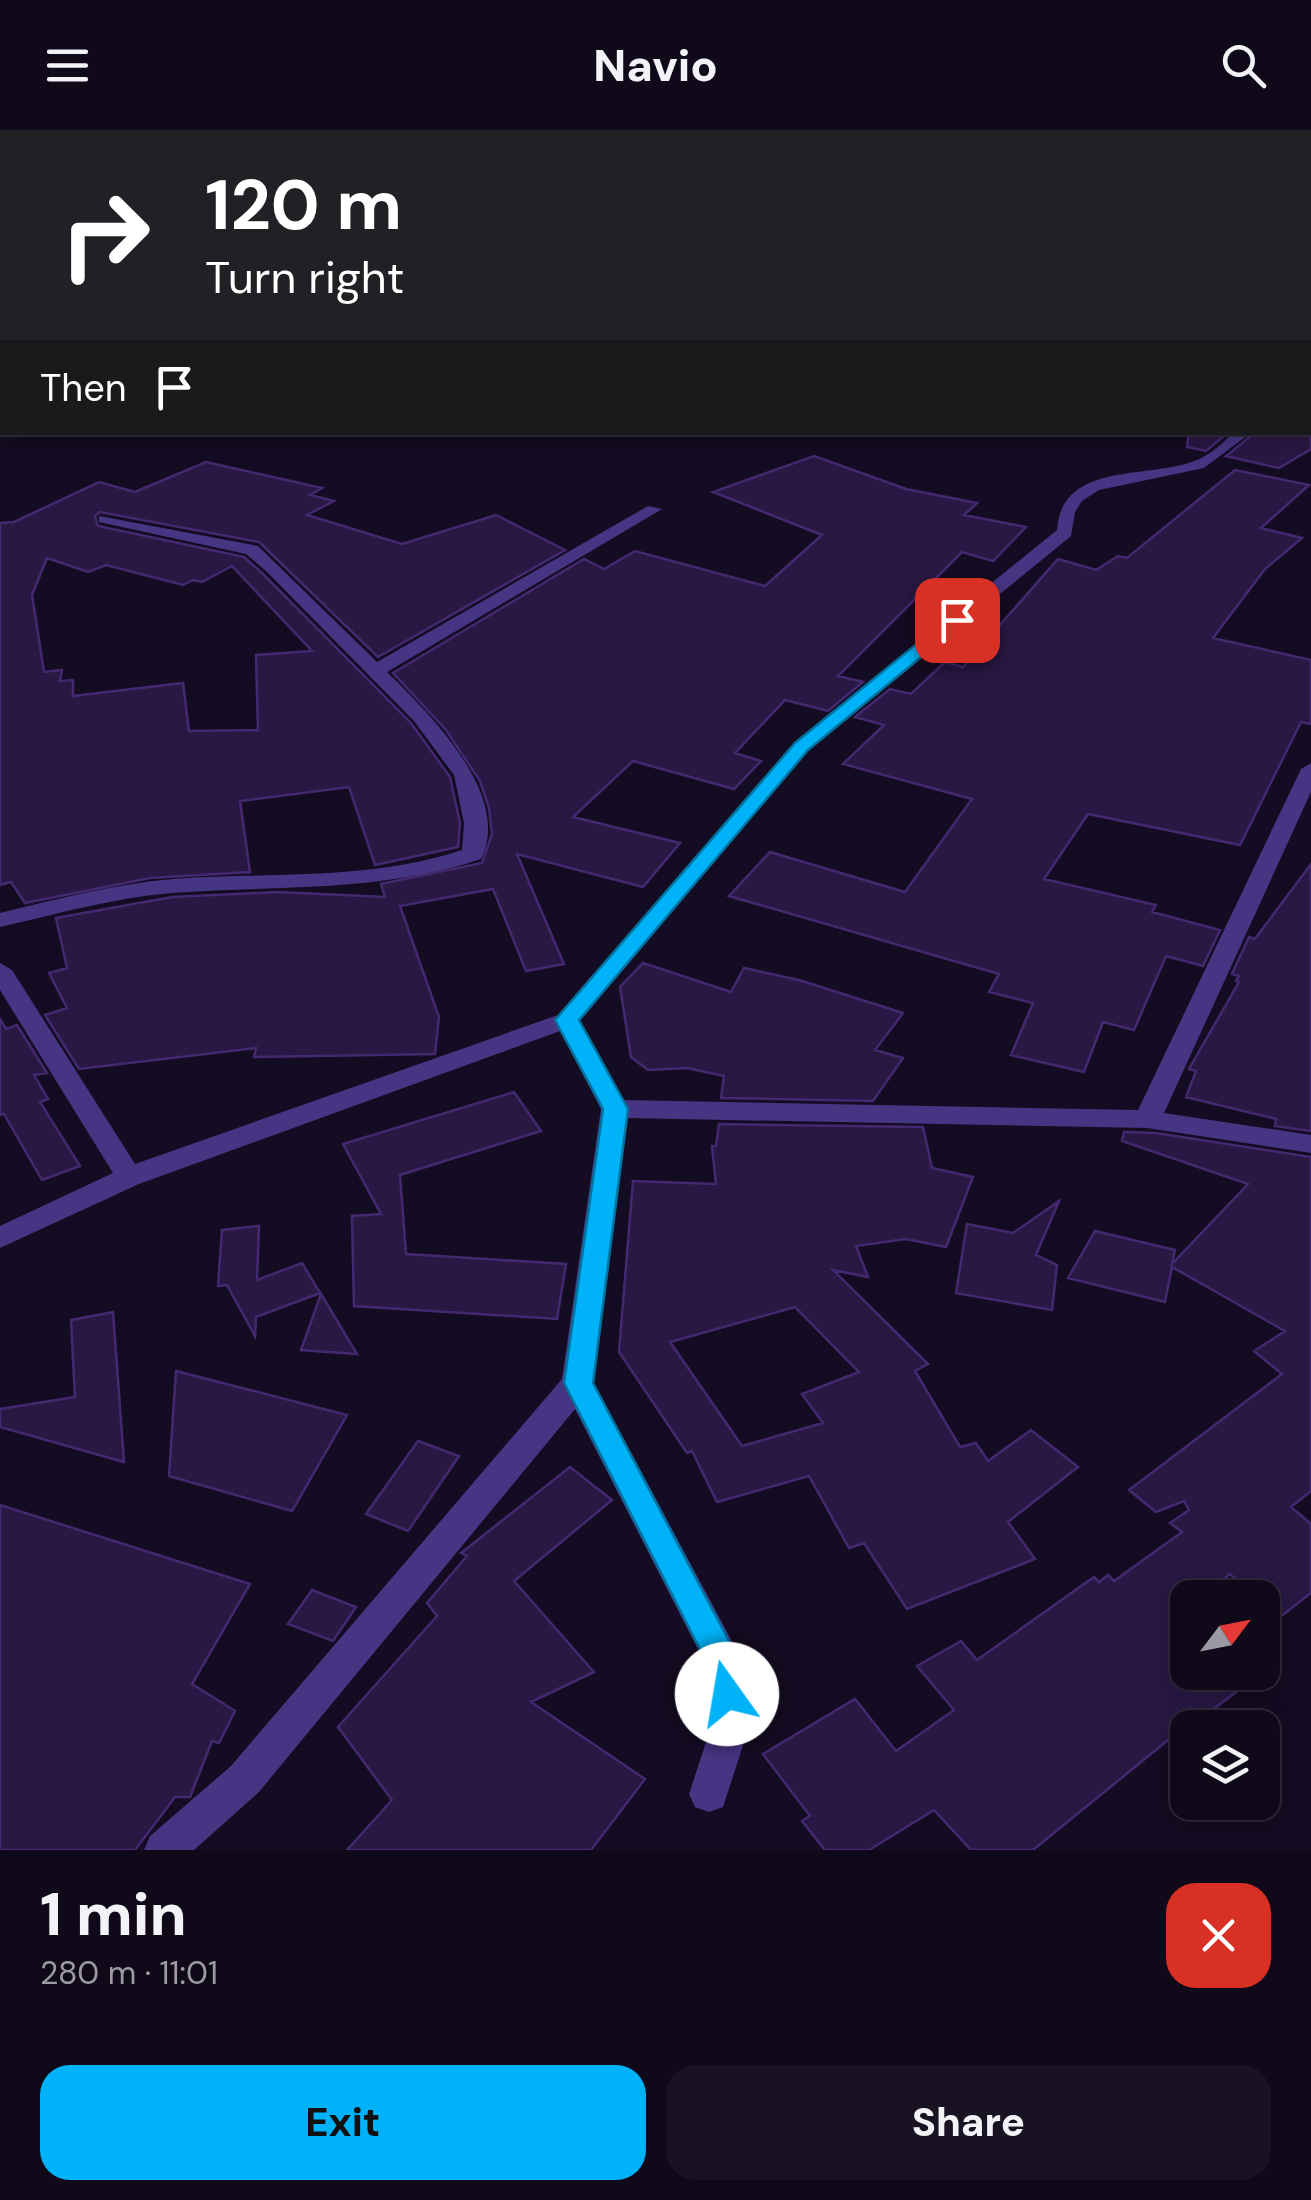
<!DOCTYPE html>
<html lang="en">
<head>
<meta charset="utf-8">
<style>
  :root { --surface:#0f091a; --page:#181223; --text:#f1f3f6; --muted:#9b9aa2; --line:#2f2a39; --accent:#00b2f8 }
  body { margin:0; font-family:"DM Sans",sans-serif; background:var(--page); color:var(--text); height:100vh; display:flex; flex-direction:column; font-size:38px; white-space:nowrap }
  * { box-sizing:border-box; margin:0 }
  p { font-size:32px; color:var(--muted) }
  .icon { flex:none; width:55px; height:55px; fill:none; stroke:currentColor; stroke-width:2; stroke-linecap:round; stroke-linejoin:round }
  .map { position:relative; height:1720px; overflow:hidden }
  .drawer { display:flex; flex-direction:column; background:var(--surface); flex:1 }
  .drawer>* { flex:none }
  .top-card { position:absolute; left:0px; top:0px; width:1312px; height:305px; box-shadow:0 5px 25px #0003,0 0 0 2px var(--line); background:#202124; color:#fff; overflow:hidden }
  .needle { width:65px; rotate:58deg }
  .fabs { position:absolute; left:1170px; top:1450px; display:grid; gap:20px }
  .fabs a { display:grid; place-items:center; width:110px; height:110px; border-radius:20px; background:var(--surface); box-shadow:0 5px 25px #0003,0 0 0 2px var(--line); font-size:50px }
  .pin { position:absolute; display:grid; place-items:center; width:85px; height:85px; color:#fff; margin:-42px; border-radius:20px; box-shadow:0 5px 15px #0006 }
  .me { position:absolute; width:110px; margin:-55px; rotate:347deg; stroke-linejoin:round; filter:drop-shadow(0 0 8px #0008) }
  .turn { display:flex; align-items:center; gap:35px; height:210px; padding:0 40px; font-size:45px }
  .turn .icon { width:130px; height:130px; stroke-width:2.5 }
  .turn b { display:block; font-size:70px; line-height:85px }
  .then { display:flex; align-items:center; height:95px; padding:0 40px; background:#0003; gap:20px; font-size:38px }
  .round { display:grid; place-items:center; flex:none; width:105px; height:105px; border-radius:30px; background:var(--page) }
  .summary { display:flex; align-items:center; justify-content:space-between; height:170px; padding:0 40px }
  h1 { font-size:60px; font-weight:800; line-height:75px }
  .button { display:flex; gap:20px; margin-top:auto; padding:20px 40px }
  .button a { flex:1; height:115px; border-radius:30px; background:var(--accent); color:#111; font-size:40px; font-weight:800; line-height:115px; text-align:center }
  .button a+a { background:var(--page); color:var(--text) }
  header { display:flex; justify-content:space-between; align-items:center; height:130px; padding:0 40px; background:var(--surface); font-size:45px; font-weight:800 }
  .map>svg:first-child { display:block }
  .building { fill:#281843; stroke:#442970; stroke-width:2.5; fill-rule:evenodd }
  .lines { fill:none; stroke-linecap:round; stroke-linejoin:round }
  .minor { fill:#463583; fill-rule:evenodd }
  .route { fill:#00b2f8; stroke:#0074a1; stroke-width:2.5 }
</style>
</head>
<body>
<header><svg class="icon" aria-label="menu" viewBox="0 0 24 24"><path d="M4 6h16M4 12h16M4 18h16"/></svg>Navio<svg class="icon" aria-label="search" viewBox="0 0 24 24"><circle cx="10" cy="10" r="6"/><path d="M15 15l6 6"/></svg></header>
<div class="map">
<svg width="1311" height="1720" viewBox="0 0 1311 1720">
  <rect width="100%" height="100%" fill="#140c22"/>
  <!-- building -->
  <path class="building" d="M1189 302H1229L1206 321 1187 317Z
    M1256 302H1311V319L1279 338 1226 326Z
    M814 326 906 359 977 373 964 385 1026 397 993 431 962 422 838 546 863 552 828 581 785 570 735 623 761 631 734 659 633 631 573 687 680 713 643 757 517 724 564 834 526 841 493 759 400 776 439 887 435 924 254 927 256 918 79 939 45 885 67 878 49 843 67 838 56 788 172 767 278 762 385 767 381 754 482 733 492 704 489 678 480 651 446 600 393 543 584 429 604 439 635 421 765 456 822 405 713 362Z
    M206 332 322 358 310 365 334 371 307 385 402 414 496 385 565 420 378 527 259 412 100 382 95 386 98 396 244 427 263 444 411 593 450 647 460 693 458 717 375 735 349 657 240 671 250 742 150 748 25 773 11 752 0 755V393L14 392 99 352 135 362ZM47 428 88 442 106 435 183 455 193 450 202 452 232 436 312 521 256 525 258 600 189 601 183 553 73 566V550L60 551 62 540 44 542 32 465Z
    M1235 340 1309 355 1261 398 1302 408 1265 439 1213 508 1311 530V594L1301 592 1240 715 1088 684 1044 749 1156 775 1152 782 1220 800 1203 836 1166 826 1134 900 1103 892 1084 942 1011 925 1033 873 989 862 999 844 729 766 770 722 905 762 972 669 843 634 884 595 855 587 890 559 911 564 945 532 963 537 1058 429 1096 440 1118 426 1127 428Z
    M1311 734V1001L1275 996 1276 989 1186 967 1196 941 1189 939 1239 852 1236 851 1239 846 1232 844 1249 807 1255 809Z
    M643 833 731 862 744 838 799 850 903 883 875 920 903 928 873 971 721 968 724 946 687 938 648 940 631 927 620 857Z
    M0 889 6 899 17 895 47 943 34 945 48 969 40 972 80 1036 42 1050 4 984 0 985Z
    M514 962 541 1001 400 1045 406 1124 566 1134 557 1189 354 1176 352 1086 381 1084 343 1014Z
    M719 994 923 997 932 1038 973 1047 946 1117 906 1109 856 1116 868 1147 833 1140 928 1234 915 1241 960 1317 976 1313 988 1331 1031 1300 1078 1337 1008 1392 1035 1429 907 1479 864 1413 849 1418 809 1346 717 1372 692 1321 687 1323 619 1222 633 1051 716 1054 712 1016H716ZM795 1177 859 1242 802 1264 823 1293 742 1316 670 1212Z
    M1124 1002 1156 1003 1311 1027V1361L1291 1377 1311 1394V1463L1262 1501V1468H1257L1230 1444 1199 1468H1188V1542H1263L1188 1598 1177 1610 1173 1606 1033 1720H971L934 1680 869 1720H825L802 1691 810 1686 763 1624 855 1569 896 1621 954 1580 917 1536 961 1511 977 1530 1094 1447 1099 1452 1108 1445 1114 1451 1182 1402 1170 1393 1189 1380 1184 1371 1156 1382 1129 1360 1282 1244 1254 1221 1285 1201 1172 1137 1165 1172 1068 1148 1095 1101 1175 1120 1172 1134 1248 1054 1122 1011Z
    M1059 1071 1036 1125 1057 1135 1052 1180 956 1163 967 1094 1013 1103Z
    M259 1096 257 1150 302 1133 320 1163 256 1187 255 1206 227 1155 218 1156 222 1100Z
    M321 1164 357 1224 301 1220Z
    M113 1182 124 1332 0 1297V1279L75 1267 71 1190Z
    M176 1241 347 1285 292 1381 169 1346Z
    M418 1311 459 1326 408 1401 366 1384Z
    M570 1337 612 1370 514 1451 594 1542 531 1572 645 1649 591 1720H347L392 1670 338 1597 437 1486 427 1473 467 1426 461 1423Z
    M0 1375 250 1454 192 1554 235 1581 219 1613 212 1611 190 1667H175L135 1720H0Z
    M312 1460 356 1477 333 1511 288 1494Z"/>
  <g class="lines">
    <!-- minor -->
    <path class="minor" d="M177 0H187L188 2H179Z
      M462 0H472L473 2H464Z
      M578 0H591L593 2H581Z
      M1310 7H1311V13H1310Z
      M1311 58V65H1310V58Z
      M1311 247V256H1310V247Z
      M1235 302H1252L1204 338 1099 360 1082 371 1075 382 1071 406 809 620 580 891 624 970 1138 980 1301 639 1311 633V662L1164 983 1311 1005V1023L1147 998 627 988 594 1253 743 1532 749 1597 723 1677 709 1682 695 1677 689 1664 711 1597 705 1533 575 1279 259 1662 194 1720H144L150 1706 231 1636 562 1249 601 979 560 901 139 1054 0 1118V1096L113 1043 0 860V833L12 840 135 1034 558 885 795 612 1057 400C1062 330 1150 350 1197 330 1212 324 1223 312 1235 302Z
      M648 376 662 379 387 542C428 582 513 665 481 729 379 763 277 755 172 763 113 768 57 784 0 797V783C57 769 114 754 173 749 270 742 368 751 462 720L464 693 454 645 414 591 266 441 246 424 99 392V386L258 416 377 532Z"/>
  </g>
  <!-- route -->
  <path class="route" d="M951 486 966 490 808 620 579 890 628 979 593 1253 740 1532 744 1564 739 1575 727 1580 715 1575 707 1533 564 1253 603 979 555 890 795 613Z"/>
</svg>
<div class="fabs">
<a><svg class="needle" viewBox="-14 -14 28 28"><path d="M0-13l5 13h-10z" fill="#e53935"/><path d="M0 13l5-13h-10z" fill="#9b9aa2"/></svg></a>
<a><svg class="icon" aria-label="layers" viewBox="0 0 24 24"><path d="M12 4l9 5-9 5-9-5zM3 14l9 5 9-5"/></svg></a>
</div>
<div class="pin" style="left:957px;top:490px;background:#d93025"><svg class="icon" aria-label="arrive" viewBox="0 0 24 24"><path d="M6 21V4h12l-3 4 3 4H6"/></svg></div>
<svg class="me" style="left:727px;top:1564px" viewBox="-20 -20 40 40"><circle r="19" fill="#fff"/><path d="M0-13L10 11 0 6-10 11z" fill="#00b2f8"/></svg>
<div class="top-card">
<div class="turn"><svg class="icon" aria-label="right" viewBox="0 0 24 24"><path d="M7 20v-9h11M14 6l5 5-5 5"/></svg><div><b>120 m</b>Turn right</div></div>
<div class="then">Then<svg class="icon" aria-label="arrive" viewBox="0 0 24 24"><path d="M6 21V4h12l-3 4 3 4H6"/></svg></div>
</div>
</div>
<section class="drawer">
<div class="summary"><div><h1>1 min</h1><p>280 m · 11:01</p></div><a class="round" style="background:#d93025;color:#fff"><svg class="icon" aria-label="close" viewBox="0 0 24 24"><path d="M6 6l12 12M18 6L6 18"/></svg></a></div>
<div class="button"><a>Exit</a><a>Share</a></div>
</section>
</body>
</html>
